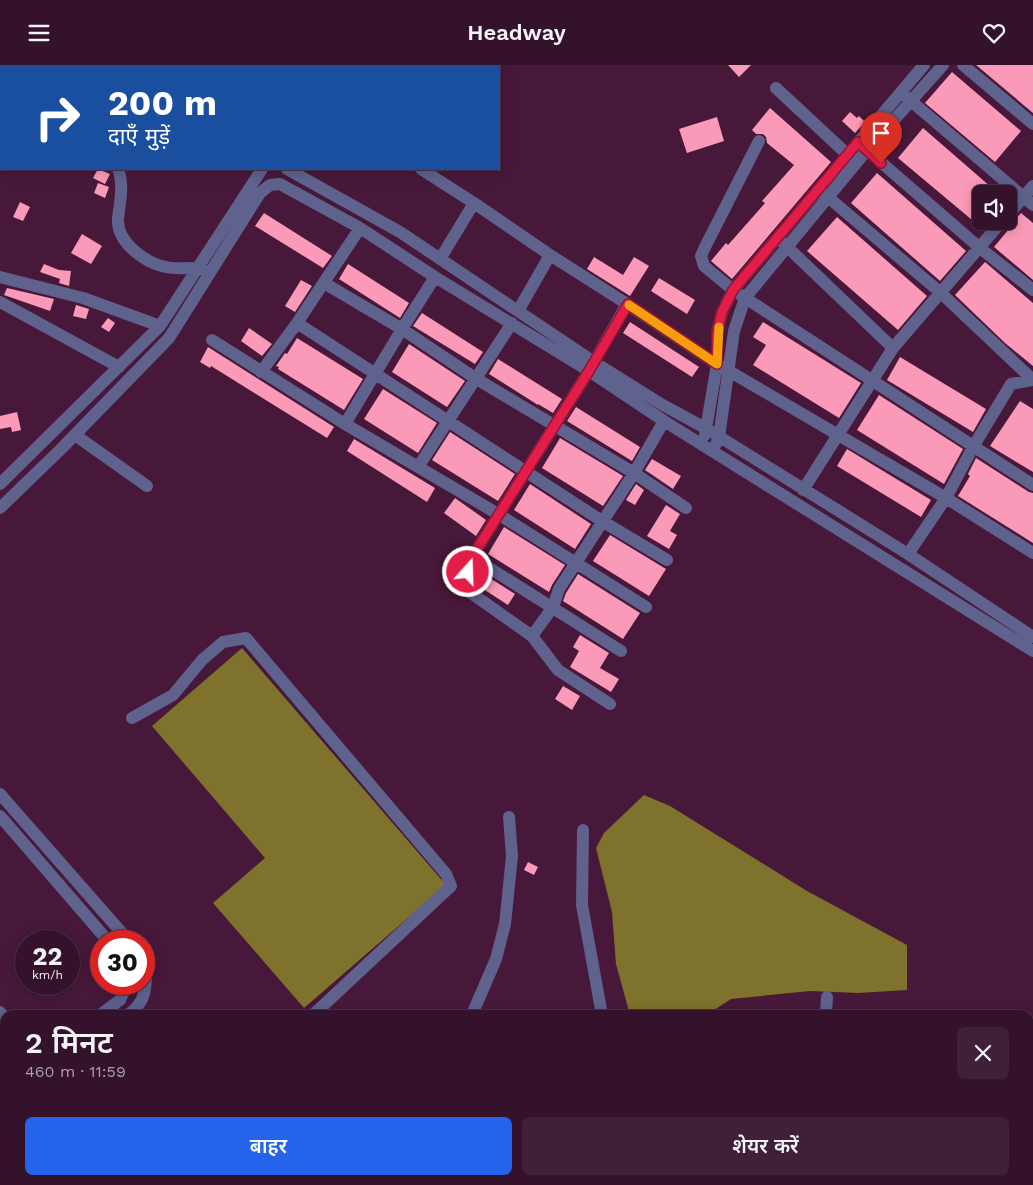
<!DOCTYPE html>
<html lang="hi">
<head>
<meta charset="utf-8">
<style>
  :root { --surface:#35122c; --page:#402038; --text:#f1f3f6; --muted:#aa9ea9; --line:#4f3248; --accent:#2563eb }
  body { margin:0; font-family:"Work Sans","Noto Sans Devanagari",sans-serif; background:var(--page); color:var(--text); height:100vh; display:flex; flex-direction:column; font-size:19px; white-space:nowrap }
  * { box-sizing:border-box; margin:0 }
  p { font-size:16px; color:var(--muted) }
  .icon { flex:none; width:28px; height:28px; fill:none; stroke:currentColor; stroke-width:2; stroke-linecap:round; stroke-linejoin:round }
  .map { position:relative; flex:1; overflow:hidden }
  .sheet { position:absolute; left:0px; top:945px; width:1034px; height:175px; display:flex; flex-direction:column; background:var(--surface); border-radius:15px 15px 0 0; box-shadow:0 2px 12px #0003,0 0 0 1px var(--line) }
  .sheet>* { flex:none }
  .top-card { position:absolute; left:0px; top:0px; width:500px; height:105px; box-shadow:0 2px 12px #0003,0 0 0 1px var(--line); background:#1a4fa0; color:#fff; overflow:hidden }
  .controls { position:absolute; left:972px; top:120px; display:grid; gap:10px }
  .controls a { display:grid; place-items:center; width:45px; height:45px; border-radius:8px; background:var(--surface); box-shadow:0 2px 12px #0003,0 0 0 1px var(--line); font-size:25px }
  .speed { position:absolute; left:15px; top:865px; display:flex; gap:10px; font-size:25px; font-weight:700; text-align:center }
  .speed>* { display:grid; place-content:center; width:65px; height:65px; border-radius:50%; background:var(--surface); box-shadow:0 2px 12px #0003,0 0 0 1px var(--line); line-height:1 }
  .speed small { font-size:12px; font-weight:400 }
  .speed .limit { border:8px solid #d22; background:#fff; color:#111 }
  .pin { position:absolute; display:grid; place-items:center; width:42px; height:42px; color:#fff; margin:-51px -21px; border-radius:50% 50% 50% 0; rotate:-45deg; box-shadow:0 0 5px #0007 }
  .pin .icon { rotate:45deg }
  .me { position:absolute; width:55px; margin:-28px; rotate:20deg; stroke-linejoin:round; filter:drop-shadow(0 0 4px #0008) }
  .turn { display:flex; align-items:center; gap:18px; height:105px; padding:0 25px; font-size:22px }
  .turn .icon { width:65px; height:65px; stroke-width:2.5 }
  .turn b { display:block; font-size:35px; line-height:42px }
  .round { display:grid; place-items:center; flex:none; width:52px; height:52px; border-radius:8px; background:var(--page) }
  .headline { display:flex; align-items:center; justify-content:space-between; height:85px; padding:0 25px }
  h1 { font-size:30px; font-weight:600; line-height:38px }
  .button { display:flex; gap:10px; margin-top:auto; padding:10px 25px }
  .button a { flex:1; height:58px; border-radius:8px; background:var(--accent); color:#fff; font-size:20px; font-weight:600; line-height:58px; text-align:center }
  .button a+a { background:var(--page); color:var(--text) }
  header { display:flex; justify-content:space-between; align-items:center; height:65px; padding:0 25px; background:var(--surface); font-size:22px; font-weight:600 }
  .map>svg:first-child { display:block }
  .water { fill:#7e722c }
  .building { fill:#fa99b8 }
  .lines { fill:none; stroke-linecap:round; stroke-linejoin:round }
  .minor { stroke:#5e628d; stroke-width:12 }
  .route-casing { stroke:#92132f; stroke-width:12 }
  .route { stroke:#e11d48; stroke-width:9 }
  .slow { stroke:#f59e0b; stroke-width:9 }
</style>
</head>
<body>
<header><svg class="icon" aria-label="menu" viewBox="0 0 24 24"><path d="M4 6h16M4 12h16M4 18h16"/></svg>Headway<svg class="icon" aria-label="heart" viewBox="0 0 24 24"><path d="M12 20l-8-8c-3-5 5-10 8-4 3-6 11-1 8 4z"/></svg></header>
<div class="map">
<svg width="1033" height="1120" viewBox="0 0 1033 1120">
  <rect width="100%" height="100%" fill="#47183a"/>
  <!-- water -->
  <path class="water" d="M242 583 446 820 304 943 213 838 265 793 152 661Z
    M644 730 670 741 807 826 907 880V925L858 928 810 926 731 934 711 947V950H630L616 899 612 847 596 783 604 768Z
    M178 1115H404L408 1120H183Z"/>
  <!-- building -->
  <path class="building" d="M728 0H751L739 12Z
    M976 0H1033V48Z
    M952 7 1021 66 995 97 925 38Z
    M770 43 831 97 732 214 711 196 726 178 728 180 765 138 762 136 794 100 767 78 766 72 763 69H756L752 65Z
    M850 47 857 53 859 51 865 57 855 68 842 56Z
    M717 52 724 76 687 88 679 64Z
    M923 63 999 129H981V156H991L984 165 898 93Z
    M98 104 110 109 105 119 93 113Z
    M877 108 966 186 940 216 851 138Z
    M98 118 109 122 105 133 94 128Z
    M20 137 30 142 23 156 13 152Z
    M264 148 332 191 323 203 255 161Z
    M1021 148 1033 158V215L994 182 1009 164 1007 163 1010 157 1015 155Z
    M837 152 927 231 898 265 807 186Z
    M82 169 102 181 91 199 71 188Z
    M594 192 623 210 634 192 649 201 630 231 587 204Z
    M985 197 1033 238V301L1005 278 955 230Z
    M44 199 59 205 71 206 69 221 59 218 60 214 40 207Z
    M348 199 409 238 400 253 339 214Z
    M659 213 695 235 687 249 651 226Z
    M301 215 312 221 295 247 285 241Z
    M7 223 54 234 50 246 4 230Z
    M76 240 89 244 86 254 73 251Z
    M422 248 483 287 475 299 413 261Z
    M108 253 115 258 109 267 101 262Z
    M630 257 699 302 692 312 623 268Z
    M763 257 861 318 839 353 753 300 766 280 753 272Z
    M249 263 272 279 262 291 241 276Z
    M297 273 363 314 344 345 278 304 279 302 276 301 285 288 287 289Z
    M409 279 465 316 447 342 392 307Z
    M208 282 334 362 327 373 211 301 210 303 200 297Z
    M900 292 986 344 973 367 887 315Z
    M498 294 562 334 553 348 538 339V340L489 309Z
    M383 324 437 358 418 388 364 354Z
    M879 330 963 384 944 419 857 365Z
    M1020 336 1033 344V407L990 381Z
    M576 342 640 382 632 396 567 356Z
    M17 347 21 365 12 367 11 362 0 364V351Z
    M450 367 515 409 498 436 432 395Z
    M560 373 623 411 603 441 542 403Z
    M354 374 435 423 427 437 347 386Z
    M847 384 931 435 921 452 837 401Z
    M976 393 1029 427 1033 428V478L958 431 970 411 968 409Z
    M652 394 681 411 673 424 645 405Z
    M530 419 591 459 575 484 514 445Z
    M636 419 644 425 635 440 626 435Z
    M455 433 486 455 476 471 444 448Z
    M666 440 680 449 670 466 677 470 669 484 647 471Z
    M504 462 565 500 552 520 549 527 488 489Z
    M610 470 666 504 649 531 593 496Z
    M477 505 515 529 508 540 474 518Z
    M578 509 640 548 623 574 563 536 566 528Z
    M580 570 609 588 600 603 619 614 611 627 570 602 579 586 573 582Z
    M563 621 580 631 572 645 555 634Z
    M528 797 538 802 534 810 524 805Z"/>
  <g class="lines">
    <!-- minor -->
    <path class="minor" d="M61 0 65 1
      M963 0 1033 59
      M105 1V0
      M341 1 342 0
      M776 23 848 90
      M905 31 1033 140
      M759 76 704 184 701 191 704 201 733 225 1033 420
      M861 80 980 183 1033 225
      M118 104C124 120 120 137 118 153 116 177 145 198 166 202 178 205 191 201 204 205
      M287 104 400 167 594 297 661 339 707 364 908 489 1033 572
      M421 104 474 138 550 190 627 239
      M822 127 941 228 1033 315
      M1009 149 1033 121
      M781 176 893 283
      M440 194 474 138
      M0 212 83 233 160 261
      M324 218 402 264 475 313 634 408 686 443
      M0 237 119 302
      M518 246 550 190
      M297 258 602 456 667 495
      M212 275 345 359 498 449 646 542
      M261 307 297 258 360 163
      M345 359 402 264 435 212
      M75 370 147 421
      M705 370 717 299V268L722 247 733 225 924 0
      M716 379 719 372 734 266 745 233 867 85 943 0
      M418 402 512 258
      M0 419 160 261 262 104
      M803 425 893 283 1002 156
      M0 443 61 384 169 273 260 128 270 120 280 119 360 163 435 212 589 306 664 356 1033 586
      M908 489 946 433 973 382 1011 319 1033 315
      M472 492 621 586
      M532 571 553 542 559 524 634 408 664 356
      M610 639 558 605 532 571 464 523 472 492 589 306 627 239 717 299 946 433 1033 488
      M132 653 173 630 202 595 223 577 246 573 446 809 451 821 313 950
      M0 729 129 876
      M0 751 108 876
      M583 765 582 840 602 950
      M0 947 5 953
      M100 950 120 935 127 919
      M128 950C144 938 146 927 146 908 146 903 146 901 144 897
      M474 950V945L496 894 505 859 512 791 509 752
      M826 950 827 932
      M0 1031 5 1027
      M0 1052 5 1048
      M147 1115 151 1120
      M422 1115 427 1120
      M484 1115 485 1120
      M642 1115 645 1120
      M768 1115 771 1120
      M780 1120 781 1115"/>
  </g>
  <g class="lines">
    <!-- route casing -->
    <g class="route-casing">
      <path id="route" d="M468 507 472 492 589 306 628 239 717 299V268L722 247 733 225 858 77 881 98"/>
    </g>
    <!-- route -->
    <use href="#route" class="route"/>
    <!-- slow -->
    <path class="slow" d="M629 240 717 299 719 262"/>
  </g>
</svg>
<div class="controls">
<a><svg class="icon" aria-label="sound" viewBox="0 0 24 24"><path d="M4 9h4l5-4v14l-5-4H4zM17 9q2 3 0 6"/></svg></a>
</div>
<div class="speed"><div>22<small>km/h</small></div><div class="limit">30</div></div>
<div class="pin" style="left:881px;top:98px;background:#d93025"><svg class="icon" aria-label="arrive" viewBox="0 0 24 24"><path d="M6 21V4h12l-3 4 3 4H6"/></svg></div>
<svg class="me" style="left:468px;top:507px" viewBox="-20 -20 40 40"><circle r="17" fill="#e11d48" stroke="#fff" stroke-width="3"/><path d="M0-11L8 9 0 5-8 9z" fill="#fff"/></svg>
<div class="top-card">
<div class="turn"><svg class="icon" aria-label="right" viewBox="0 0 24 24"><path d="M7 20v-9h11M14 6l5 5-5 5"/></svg><div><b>200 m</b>दाएँ मुड़ें</div></div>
</div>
<section class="sheet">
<div class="headline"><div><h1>2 मिनट</h1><p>460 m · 11:59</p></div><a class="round"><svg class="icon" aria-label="close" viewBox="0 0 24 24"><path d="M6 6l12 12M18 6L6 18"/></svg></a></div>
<div class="button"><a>बाहर</a><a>शेयर करें</a></div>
</section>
</div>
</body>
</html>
